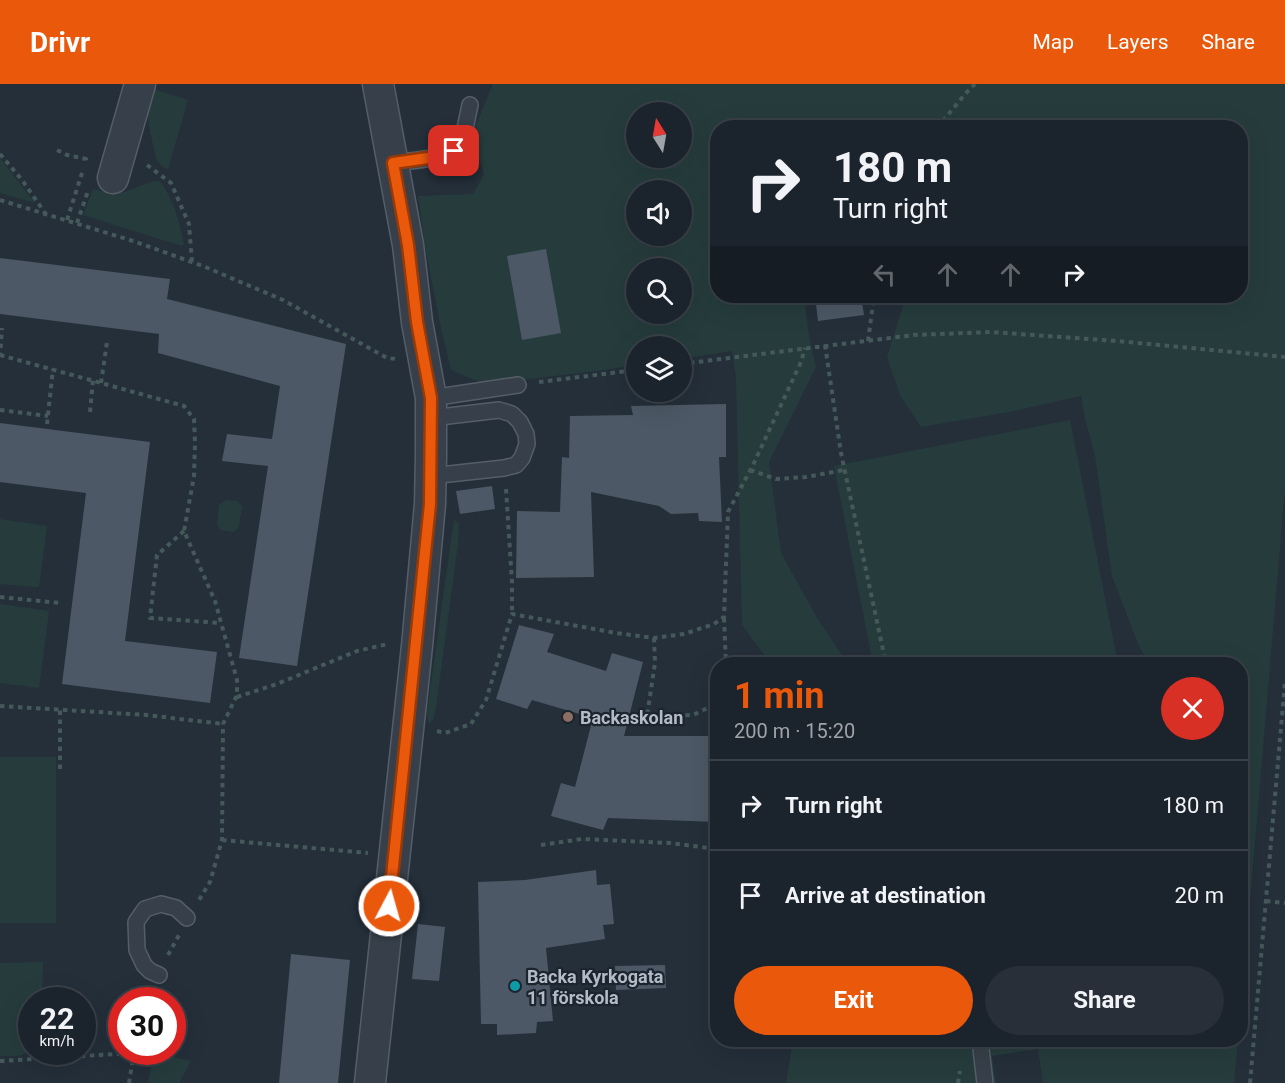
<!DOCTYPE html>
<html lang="en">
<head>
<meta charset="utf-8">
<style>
  :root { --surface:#1b232c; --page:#282f38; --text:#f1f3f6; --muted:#a0a4a9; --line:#394048; --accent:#ea580c }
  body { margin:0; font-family:Roboto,sans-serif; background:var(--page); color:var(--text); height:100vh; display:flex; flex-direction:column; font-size:22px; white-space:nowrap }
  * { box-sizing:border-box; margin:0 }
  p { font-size:20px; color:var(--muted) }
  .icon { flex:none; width:33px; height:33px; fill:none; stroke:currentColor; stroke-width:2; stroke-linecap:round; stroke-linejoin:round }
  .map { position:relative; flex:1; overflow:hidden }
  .details { position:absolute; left:710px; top:573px; width:538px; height:390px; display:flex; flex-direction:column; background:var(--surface); border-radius:24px; box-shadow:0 6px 24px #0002,0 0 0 2px var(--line) }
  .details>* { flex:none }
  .guide { position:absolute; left:710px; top:36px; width:538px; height:183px; border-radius:24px; box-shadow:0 6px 24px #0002,0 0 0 2px var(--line); background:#1b232c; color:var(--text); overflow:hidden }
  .needle { width:39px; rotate:349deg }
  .fabs { position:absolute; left:626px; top:18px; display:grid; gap:12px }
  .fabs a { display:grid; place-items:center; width:66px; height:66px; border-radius:50%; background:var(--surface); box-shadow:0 6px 24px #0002,0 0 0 2px var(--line); font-size:30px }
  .speed { position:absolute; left:18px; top:903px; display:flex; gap:12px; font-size:30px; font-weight:700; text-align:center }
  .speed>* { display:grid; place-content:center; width:78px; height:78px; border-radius:50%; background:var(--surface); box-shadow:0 6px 24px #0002,0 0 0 2px var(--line); line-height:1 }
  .speed small { font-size:15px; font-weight:400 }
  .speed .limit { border:9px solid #d22; background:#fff; color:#111 }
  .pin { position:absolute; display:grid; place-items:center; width:51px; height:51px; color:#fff; margin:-26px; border-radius:12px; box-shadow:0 3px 9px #0006 }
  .me { position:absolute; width:66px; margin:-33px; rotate:6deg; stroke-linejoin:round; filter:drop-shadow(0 0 4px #0008) }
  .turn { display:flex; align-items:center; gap:21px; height:126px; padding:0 24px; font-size:27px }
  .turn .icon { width:78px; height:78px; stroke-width:2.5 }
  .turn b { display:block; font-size:42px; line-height:51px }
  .lanes { display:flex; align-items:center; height:57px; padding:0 24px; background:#0003; justify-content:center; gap:30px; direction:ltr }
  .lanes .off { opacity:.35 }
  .round { display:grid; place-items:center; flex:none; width:63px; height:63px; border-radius:32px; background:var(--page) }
  .head { display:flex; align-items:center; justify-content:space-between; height:102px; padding:0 24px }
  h1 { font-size:36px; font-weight:700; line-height:45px; color:var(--accent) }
  .button { display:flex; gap:12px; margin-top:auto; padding:12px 24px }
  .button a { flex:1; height:69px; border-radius:36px; background:var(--accent); color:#fff; font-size:24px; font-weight:700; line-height:69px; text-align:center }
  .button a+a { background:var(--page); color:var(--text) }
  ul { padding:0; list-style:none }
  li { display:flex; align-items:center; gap:18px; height:90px; padding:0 24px; border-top:2px solid var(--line) }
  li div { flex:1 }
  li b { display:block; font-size:22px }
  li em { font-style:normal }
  header { display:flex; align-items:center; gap:36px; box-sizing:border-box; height:84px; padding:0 30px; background:var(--accent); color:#fff }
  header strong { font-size:28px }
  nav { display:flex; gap:33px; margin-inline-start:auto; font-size:21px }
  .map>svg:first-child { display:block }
  .green { fill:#263c3c; fill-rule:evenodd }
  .building { fill:#4c5865 }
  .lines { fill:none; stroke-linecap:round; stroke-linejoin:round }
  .lane-casing { stroke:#555e68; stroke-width:18 }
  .street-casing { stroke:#555e68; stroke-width:33 }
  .path { stroke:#45595a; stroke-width:4; stroke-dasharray:4.5 4.5; stroke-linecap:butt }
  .lane { stroke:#37404a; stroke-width:15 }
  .street { stroke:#37404a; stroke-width:30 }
  .route-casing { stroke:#983908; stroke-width:15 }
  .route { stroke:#ea580c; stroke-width:10 }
  .education-dot { fill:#8d6e63; stroke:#1c252f; stroke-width:2 }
  .culture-dot { fill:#0f9aa8; stroke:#1c252f; stroke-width:2 }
  .labels { text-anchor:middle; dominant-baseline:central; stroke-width:4.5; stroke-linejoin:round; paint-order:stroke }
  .poi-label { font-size:18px; font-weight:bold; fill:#b2bbc6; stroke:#1c252f; text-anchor:start }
</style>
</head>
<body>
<header>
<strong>Drivr</strong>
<nav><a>Map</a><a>Layers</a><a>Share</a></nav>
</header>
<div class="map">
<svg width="1285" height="999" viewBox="0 0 1285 999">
  <rect width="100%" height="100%" fill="#242f3a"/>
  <!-- green -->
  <path class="green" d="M493 0H1285V404L1241 924 1240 580H1149L1139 562 1112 492 1095 372 1085 334 1081 312 1009 328 921 343 900 311 887 273 904 218V212H1240V44H717V212H804L809 252 816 283 769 378 781 469 817 534 848 580H771L742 541 736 293 732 267 681 275V262H636V281L597 287 484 300 451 286 440 239 426 168 418 112 473 110 484 90 472 50ZM636 28H681V74H636ZM636 106H681V152H636ZM636 184H681V230H636Z
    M150 4 188 16 168 85 163 83 156 75 150 47 146 24Z
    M0 74 35 119 0 109Z
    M154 97H160C174 116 179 137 184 160L182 162 83 131 93 105 116 111Z
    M1070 336 1118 580H873L834 382Z
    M226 416 237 417 242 422 239 443 234 448 220 446 217 440 219 421Z
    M0 435 47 442 39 503 0 500Z
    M454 436 459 439 458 460 436 623 433 636 429 640 427 630 428 620Z
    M0 520 49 527 39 604 0 599Z
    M0 673H56V839H0Z
    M43 878 42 916H32C32 928 35 964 25 970 19 973 7 972 0 972V879Z
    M793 956H1238L1234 999H1043L1038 965 992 972 996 999H786Z
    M157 969 191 977 179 999H148L154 970Z"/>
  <!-- building -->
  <path class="building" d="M546 165 561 249 522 256 507 172Z
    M0 174 170 195 167 215 346 260 297 582 239 574 268 382 222 377 227 350 272 355 280 302 158 269 159 250 0 230Z
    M815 212H861L864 231 818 237Z
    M726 320V373H719L722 438 699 437 698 429 671 430 659 422 591 408 594 493 516 494 517 427 560 428 562 373 569 374 570 332 633 331 631 322Z
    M0 339 150 358 125 557 217 568 210 619 62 600 86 409 0 398Z
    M492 402 495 425 460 430 456 407Z
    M519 541 554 550 547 568 606 587 612 569 643 578 624 652H717V738L608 734 603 746 551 732 561 699 575 703 593 634 532 616 527 625 496 615Z
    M596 786 597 801 610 800 614 840 603 841 605 855 546 864 553 937 537 938 536 949 497 951V940H481L478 798 525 796Z
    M418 840 445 843 439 897 412 895Z
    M291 870 350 876 338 999H279Z
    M665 881 666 904 616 906 615 882Z"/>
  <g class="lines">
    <!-- lane casing -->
    <g class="lane-casing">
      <path id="lane" d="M393 79C406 77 446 74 455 67 464 59 467 33 470 21
        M431 314 518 301
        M431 334 499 326 512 330 520 338 526 350 527 360 522 374 516 381 504 384 431 392
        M159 891 150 887 144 881 137 866 136 838 145 825 161 820 176 824 187 834
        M980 956 985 999"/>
    </g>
    <!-- street casing -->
    <g class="street-casing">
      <path id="street" d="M113 94 140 0
        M370 999 417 562 430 420 431 372V314L417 238 408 161 378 0"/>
    </g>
    <!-- path -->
    <path class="path" d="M937 44 966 9 975 0
      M57 66 67 71 86 75 85 78
      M0 70 22 96 45 129
      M147 81 171 99 189 140 192 178
      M0 116 133 157 203 182 283 216 387 274 396 275
      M67 136 83 86
      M77 139 88 107
      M868 257 874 212
      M825 261 841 369 886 580
      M0 271 184 322 194 335 195 359 194 392 184 447 215 517 237 596V611L223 640 222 756 210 798 199 816
      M0 273 2 244
      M681 280 914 251 991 248 1117 257 1285 273
      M539 298 636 286
      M101 299 107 258
      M0 326 48 332
      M90 328 93 296
      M47 340 53 285
      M750 386 776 395 806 393 844 386
      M506 405 512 498V530
      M184 447 157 471 150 534 221 539
      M0 513 60 519
      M724 534 726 580
      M654 554 655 579 647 632 693 631 714 621 717 614
      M237 613 277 600 357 567 388 560
      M0 622 146 631 223 640
      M437 647 445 649 471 640 486 616 512 530 616 549 654 554 684 550 714 540 724 533 728 428 753 381 801 278 805 264
      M60 685V626
      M222 756 368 769
      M541 761 582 755 670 759 717 765
      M1266 817 1285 819
      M168 871 179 851
      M0 977 117 970 133 971
      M129 999 134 968
      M958 999 960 987
      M1250 999 1285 598"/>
    <!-- lane -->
    <use href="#lane" class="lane"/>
    <!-- street -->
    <use href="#street" class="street"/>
  </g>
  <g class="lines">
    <!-- route casing -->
    <g class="route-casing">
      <path id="route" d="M389 822 430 420 431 314 417 238 408 161 393 79 442 72 454 67"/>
    </g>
    <!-- route -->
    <use href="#route" class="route"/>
  </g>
  <!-- markers -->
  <circle class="education-dot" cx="568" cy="633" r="6"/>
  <circle class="culture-dot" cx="515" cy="902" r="6"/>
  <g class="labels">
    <!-- poi labels -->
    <g class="poi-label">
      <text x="580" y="633">Backaskolan</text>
      <text x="527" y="892">Backa Kyrkogata<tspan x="527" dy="21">11 förskola</tspan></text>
    </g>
  </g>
</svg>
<div class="fabs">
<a><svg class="needle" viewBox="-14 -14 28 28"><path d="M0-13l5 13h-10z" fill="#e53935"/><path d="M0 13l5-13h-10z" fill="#a0a4a9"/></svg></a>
<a><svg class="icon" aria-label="sound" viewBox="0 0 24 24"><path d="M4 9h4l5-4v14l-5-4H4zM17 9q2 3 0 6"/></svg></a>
<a><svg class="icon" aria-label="search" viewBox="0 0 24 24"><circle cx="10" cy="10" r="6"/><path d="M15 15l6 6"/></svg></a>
<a><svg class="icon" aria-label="layers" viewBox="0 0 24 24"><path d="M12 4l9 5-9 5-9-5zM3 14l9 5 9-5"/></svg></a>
</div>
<div class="speed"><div>22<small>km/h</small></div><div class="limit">30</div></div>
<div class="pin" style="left:454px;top:67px;background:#d93025"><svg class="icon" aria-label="arrive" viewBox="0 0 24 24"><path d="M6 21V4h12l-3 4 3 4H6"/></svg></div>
<svg class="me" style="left:389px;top:822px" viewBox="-20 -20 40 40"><circle r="17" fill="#ea580c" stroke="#fff" stroke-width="3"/><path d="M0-11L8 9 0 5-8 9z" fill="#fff"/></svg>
<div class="guide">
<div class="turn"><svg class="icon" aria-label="right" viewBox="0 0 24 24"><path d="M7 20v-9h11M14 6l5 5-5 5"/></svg><div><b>180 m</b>Turn right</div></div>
<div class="lanes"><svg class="icon off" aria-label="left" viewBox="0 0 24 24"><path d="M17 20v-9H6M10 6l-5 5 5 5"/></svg><svg class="icon off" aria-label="ahead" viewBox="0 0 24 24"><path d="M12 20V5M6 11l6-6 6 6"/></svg><svg class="icon off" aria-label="ahead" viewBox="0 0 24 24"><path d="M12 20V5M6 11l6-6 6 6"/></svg><svg class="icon" aria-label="right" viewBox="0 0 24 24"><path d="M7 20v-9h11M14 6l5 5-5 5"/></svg></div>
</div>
<section class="details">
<div class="head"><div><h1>1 min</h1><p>200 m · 15:20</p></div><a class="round" style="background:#d93025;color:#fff"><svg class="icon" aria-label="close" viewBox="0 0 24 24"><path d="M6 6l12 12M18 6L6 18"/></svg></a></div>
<ul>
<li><svg class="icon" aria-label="right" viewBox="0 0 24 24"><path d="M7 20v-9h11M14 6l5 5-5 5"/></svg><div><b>Turn right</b></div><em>180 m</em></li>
<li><svg class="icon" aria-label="arrive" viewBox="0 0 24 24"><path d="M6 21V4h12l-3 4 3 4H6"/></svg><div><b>Arrive at destination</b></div><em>20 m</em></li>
</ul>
<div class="button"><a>Exit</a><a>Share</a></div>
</section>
</div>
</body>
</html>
